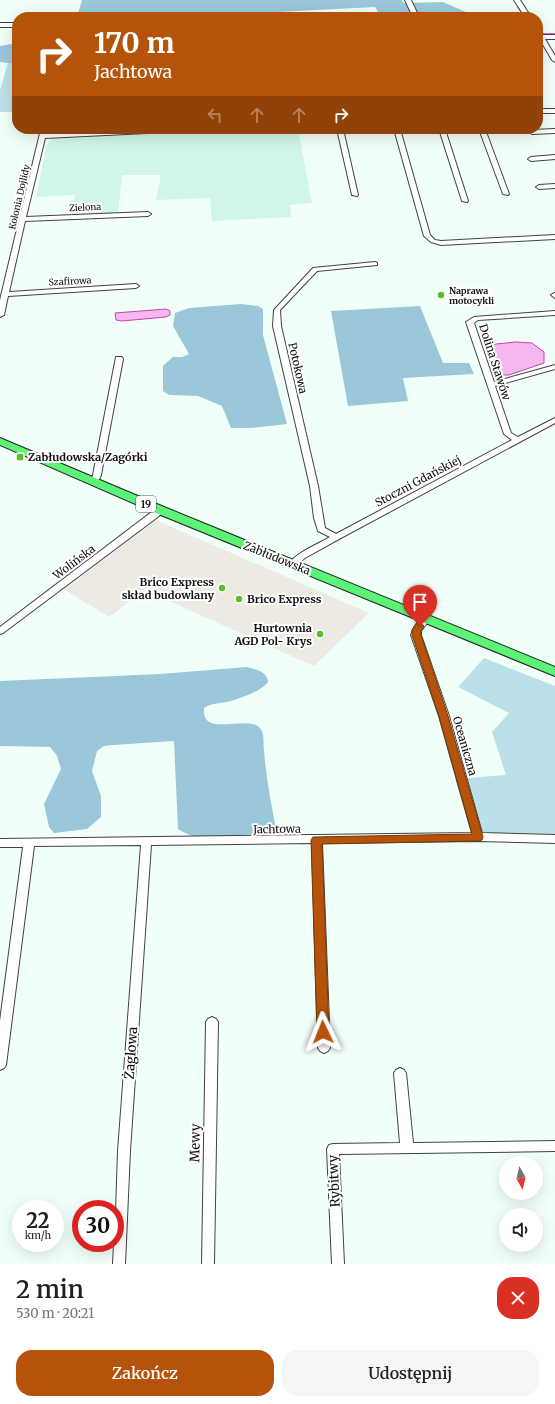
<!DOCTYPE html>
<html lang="pl">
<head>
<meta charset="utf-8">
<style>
  :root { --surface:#fff; --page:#f6f6f6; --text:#202124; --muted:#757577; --accent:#b45309 }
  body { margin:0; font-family:Merriweather,serif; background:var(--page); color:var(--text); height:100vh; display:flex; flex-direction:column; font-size:15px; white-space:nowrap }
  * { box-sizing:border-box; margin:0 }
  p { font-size:13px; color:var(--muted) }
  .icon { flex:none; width:22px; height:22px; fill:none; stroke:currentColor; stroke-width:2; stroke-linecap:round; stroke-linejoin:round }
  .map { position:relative; height:1264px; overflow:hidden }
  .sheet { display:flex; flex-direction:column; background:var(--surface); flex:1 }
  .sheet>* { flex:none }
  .top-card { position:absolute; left:12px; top:12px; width:531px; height:122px; border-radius:16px; box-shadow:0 4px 16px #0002; background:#b45309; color:#fff; overflow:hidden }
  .needle { width:26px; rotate:172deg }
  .fabs { position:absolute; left:499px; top:1156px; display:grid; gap:8px }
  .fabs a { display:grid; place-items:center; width:44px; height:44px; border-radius:50%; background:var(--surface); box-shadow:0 4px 16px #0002; font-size:20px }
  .speed { position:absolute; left:12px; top:1200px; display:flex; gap:8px; font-size:20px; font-weight:700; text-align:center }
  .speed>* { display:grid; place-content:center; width:52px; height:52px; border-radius:50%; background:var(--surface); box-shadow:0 4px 16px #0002; line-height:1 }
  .speed small { font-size:10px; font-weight:400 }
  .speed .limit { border:6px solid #d22; background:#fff; color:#111 }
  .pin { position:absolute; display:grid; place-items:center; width:34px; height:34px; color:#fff; margin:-41px -17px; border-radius:50% 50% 50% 0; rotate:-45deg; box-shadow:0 0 4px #0007 }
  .pin .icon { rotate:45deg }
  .me { position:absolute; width:44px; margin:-22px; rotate:358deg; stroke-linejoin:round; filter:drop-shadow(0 0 3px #0008) }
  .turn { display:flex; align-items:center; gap:14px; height:84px; padding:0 16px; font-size:18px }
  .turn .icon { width:52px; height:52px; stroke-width:2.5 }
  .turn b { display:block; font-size:28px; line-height:34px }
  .lanes { display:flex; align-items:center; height:38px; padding:0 16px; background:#0003; justify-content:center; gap:20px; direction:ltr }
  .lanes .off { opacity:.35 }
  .round { display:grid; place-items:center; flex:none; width:42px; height:42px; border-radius:16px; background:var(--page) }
  .headline { display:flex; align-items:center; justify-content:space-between; height:68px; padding:0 16px }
  h1 { font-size:24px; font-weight:600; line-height:30px }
  .button { display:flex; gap:8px; margin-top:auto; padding:8px 16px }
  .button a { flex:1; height:46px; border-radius:16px; background:var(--accent); color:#fff; font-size:16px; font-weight:600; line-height:46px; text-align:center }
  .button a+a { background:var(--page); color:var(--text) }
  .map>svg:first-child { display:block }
  .industrial { fill:#edeae4 }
  .farmland { fill:#d1f5e8 }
  .green { fill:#bbe0e9 }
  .forest { fill:#9ac8da }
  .water { fill:#f6b7ef; stroke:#cc3eba }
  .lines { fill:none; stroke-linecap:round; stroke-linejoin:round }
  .stream { stroke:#cc3eba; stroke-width:1.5 }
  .minor-casing { stroke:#424242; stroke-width:2 }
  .highway-casing { stroke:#202020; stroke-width:2 }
  .minor { fill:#fff; fill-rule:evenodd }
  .highway { fill:#5cf377; fill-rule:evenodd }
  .route { fill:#b45309; stroke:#753606 }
  .poi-dot { fill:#58bf28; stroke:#fff; stroke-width:1.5 }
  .labels { text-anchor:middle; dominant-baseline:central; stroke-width:4; stroke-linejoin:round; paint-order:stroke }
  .far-street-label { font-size:9px; fill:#0f0f0f; stroke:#fff }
  .far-poi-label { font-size:9px; font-weight:bold; fill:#0f0f0f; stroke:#fff; text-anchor:start }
  .shield { fill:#fff; stroke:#575757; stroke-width:1 }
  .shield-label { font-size:10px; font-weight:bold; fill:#0f0f0f }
  .street-label { font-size:11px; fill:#0f0f0f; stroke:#fff }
  .poi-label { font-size:11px; font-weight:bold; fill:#0f0f0f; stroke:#fff; text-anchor:start }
  .near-street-label { font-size:13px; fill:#0f0f0f; stroke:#fff }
</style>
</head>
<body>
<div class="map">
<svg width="555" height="1264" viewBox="0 0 555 1264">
  <rect width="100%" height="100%" fill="#f1fff9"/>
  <!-- industrial -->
  <path class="industrial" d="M149 517 369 613 314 666 144 590 109 617 62 588Z"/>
  <!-- farmland -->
  <path class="farmland" d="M244 129H298L312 203 290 205 291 217 212 221 210 198 156 200 161 175H122L118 213 72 216 75 195 36 197 47 144 53 138Z"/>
  <!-- green -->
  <path class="green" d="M8 63 17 64V112H0V90Z
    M48 129H98V132L51 134 47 133Z
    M484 658 555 686V835L471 832 455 779 506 775 492 732 509 713 458 687Z"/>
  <!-- forest -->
  <path class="forest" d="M0 0H401L404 3 443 2 477 17H381L375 7 258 13 259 17H77L82 0Z
    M17 43V64L0 62V46Z
    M241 304 258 306 263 309V335L287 424 251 428H231L222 406 198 396 169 395 163 391V366L173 357H182L189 354 173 326 175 313 189 308Z
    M420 306 443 363H469L474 374 403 378 408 401 348 406 331 311Z
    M247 667C257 670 267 671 268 682 260 692 243 697 231 701 221 704 213 702 204 708 201 738 245 715 259 727 265 732 263 743 264 750 266 779 272 807 277 835 249 838 202 846 178 829L174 741 113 745 104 746 97 751 92 771 101 796V817L87 829 54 833 49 827 44 804 61 769 57 756 50 747 0 746V681L160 674Z"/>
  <!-- water -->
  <path class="water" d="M166 309 170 311V315L166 317 122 321 116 320 115 313Z
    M516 342 532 343 544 352V363L509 375H502L496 367 489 350 491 346 496 344Z"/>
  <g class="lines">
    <!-- stream -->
    <path class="stream" d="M518 7 525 17
      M543 34H555"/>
    <!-- minor casing -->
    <g class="minor-casing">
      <path id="minor" d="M405 0H411L419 17H413Z
        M514 0H520L531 17H525Z
        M0 23H17V27H0Z
        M538 30 543 35H555V39H545L555 56V62L552 60 538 36Z
        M538 109H555V113H538Z
        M41 129H47L46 134 152 129H191L188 131 45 138 26 217 148 212 151 214 148 216 25 221 9 292 136 284 139 286 136 288 8 296 4 315 0 317V300Z
        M337 129H343L358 195 357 196 352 195Z
        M394 129H400L430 235 435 240 441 241 555 235V239L441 245 431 242 424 236Z
        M439 129H445L468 201 467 202 462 201Z
        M479 129H485L509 194 508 195 503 194Z
        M555 129V133L532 134 529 132 532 130Z
        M555 155V159L531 161 528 159 531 157Z
        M555 184V188L539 189 536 187 539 185Z
        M375 262 377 263V265L317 271 280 310 281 326 318 486 325 528 336 534 512 440 504 434 466 322 474 317 555 311V315L478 320 474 323 494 382 555 365V369L495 386 511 433 518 437 555 418V423L339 539 305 558 295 566H289L288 564C298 552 316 545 330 537L318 531 314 518 310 486 273 326 274 310 313 268Z
        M554 293H555V298L551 295Z
        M116 357H122L123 359 101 475 97 484H94L90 482 93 475Z
        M157 508H163L164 510 159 516 3 633 0 634V627Z
        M426 616 430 619 421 631V635L449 716 482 833 555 835V843L478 841 322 843 330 1048 328 1051 324 1053 320 1051 318 1048 312 843 151 845 130 1151 125 1264H113L114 1243H115L118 1151 141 845 34 846 6 1065 4 1068 0 1070V1021L23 847H0V839L472 833 439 716 411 635C413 628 419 618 426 616Z
        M212 1017 216 1019 218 1022 214 1264H202L206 1022 208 1019Z
        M400 1068 404 1070 406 1073 413 1143 555 1141V1151L339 1154 344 1264H332L327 1149 329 1145 333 1144 400 1143 394 1073 396 1070Z"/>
    </g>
    <!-- highway casing -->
    <g class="highway-casing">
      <path id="highway" d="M0 438 164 507 555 667V676L156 513 0 445Z"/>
    </g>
    <!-- minor -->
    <use href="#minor" class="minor"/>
    <!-- highway -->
    <use href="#highway" class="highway"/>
  </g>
  <!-- route -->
  <path class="route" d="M420 623 424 626 421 631V635L448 716 483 837 482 840 478 841 322 844 329 1032 327 1035 323 1037 319 1035 317 1032 311 840 313 837 472 834 439 716 412 635V630L416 624Z"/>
  <!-- markers -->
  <g class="poi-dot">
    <circle cx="441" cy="295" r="4"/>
    <rect x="16" y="453" width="8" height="8" rx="2"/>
    <circle cx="222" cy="588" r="4"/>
    <circle cx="239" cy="599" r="4"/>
    <circle cx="320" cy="634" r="4"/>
  </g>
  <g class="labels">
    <!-- far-street labels -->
    <g class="far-street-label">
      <text transform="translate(19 197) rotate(-77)">Kolonia Dojlidy</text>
      <text transform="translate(85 207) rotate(-3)">Zielona</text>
      <text transform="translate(70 281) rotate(-3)">Szafirowa</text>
    </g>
    <!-- far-poi labels -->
    <g class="far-poi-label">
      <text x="449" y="290">Naprawa<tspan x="449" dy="10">motocykli</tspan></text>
    </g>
    <!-- shield labels -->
    <rect class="shield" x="136" y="496" width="20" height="16" rx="3"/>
    <g class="shield-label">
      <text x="146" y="504">19</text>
    </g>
    <!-- street labels -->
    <g class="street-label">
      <text transform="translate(495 362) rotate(72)">Dolina Stawów</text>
      <text transform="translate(298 368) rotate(77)">Potokowa</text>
      <text transform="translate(418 481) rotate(-28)">Stoczni Gdańskiej</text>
      <text transform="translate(277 558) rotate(22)">Zabłudowska</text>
      <text transform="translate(74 562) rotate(-37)">Wolińska</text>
      <text transform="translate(465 746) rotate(74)">Oceaniczna</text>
      <text transform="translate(277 829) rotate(-1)">Jachtowa</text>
    </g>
    <!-- poi labels -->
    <g class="poi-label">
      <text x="28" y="457">Zabłudowska/Zagórki</text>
      <text x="214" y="582" text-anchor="end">Brico Express<tspan x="214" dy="13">skład budowlany</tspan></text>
      <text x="247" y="599">Brico Express</text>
      <text x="312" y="628" text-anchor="end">Hurtownia<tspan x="312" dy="13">AGD Pol- Krys</tspan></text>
    </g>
    <!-- near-street labels -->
    <g class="near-street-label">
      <text transform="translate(131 1053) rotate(-86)">Żaglowa</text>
      <text transform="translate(195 1143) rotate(-89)">Mewy</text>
      <text transform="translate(334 1181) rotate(-93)">Rybitwy</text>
    </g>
  </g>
</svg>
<div class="fabs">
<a><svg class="needle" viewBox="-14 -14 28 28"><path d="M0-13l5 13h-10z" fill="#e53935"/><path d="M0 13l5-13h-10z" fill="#757577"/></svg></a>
<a><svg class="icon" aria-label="sound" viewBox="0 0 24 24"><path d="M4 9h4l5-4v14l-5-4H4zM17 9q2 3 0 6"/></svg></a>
</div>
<div class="speed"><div>22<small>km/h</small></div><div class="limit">30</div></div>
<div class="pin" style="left:420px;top:626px;background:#d93025"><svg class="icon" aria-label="arrive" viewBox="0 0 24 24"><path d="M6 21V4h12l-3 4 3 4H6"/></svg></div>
<svg class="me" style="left:323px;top:1032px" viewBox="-20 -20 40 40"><path d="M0-17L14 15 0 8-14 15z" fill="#b45309" stroke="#fff" stroke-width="4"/></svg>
<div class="top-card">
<div class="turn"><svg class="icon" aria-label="right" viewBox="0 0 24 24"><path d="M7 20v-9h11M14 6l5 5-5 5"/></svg><div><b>170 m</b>Jachtowa</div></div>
<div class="lanes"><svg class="icon off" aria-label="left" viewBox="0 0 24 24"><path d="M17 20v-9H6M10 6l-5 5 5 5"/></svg><svg class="icon off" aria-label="ahead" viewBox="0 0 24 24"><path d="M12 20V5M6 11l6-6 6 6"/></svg><svg class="icon off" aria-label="ahead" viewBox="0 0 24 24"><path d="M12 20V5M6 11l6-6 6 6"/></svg><svg class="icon" aria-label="right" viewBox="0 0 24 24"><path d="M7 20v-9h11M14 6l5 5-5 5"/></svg></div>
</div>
</div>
<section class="sheet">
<div class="headline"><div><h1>2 min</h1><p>530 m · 20:21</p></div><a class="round" style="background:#d93025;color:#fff"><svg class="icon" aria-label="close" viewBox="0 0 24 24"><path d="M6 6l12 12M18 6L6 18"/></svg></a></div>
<div class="button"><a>Zakończ</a><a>Udostępnij</a></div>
</section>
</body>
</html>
